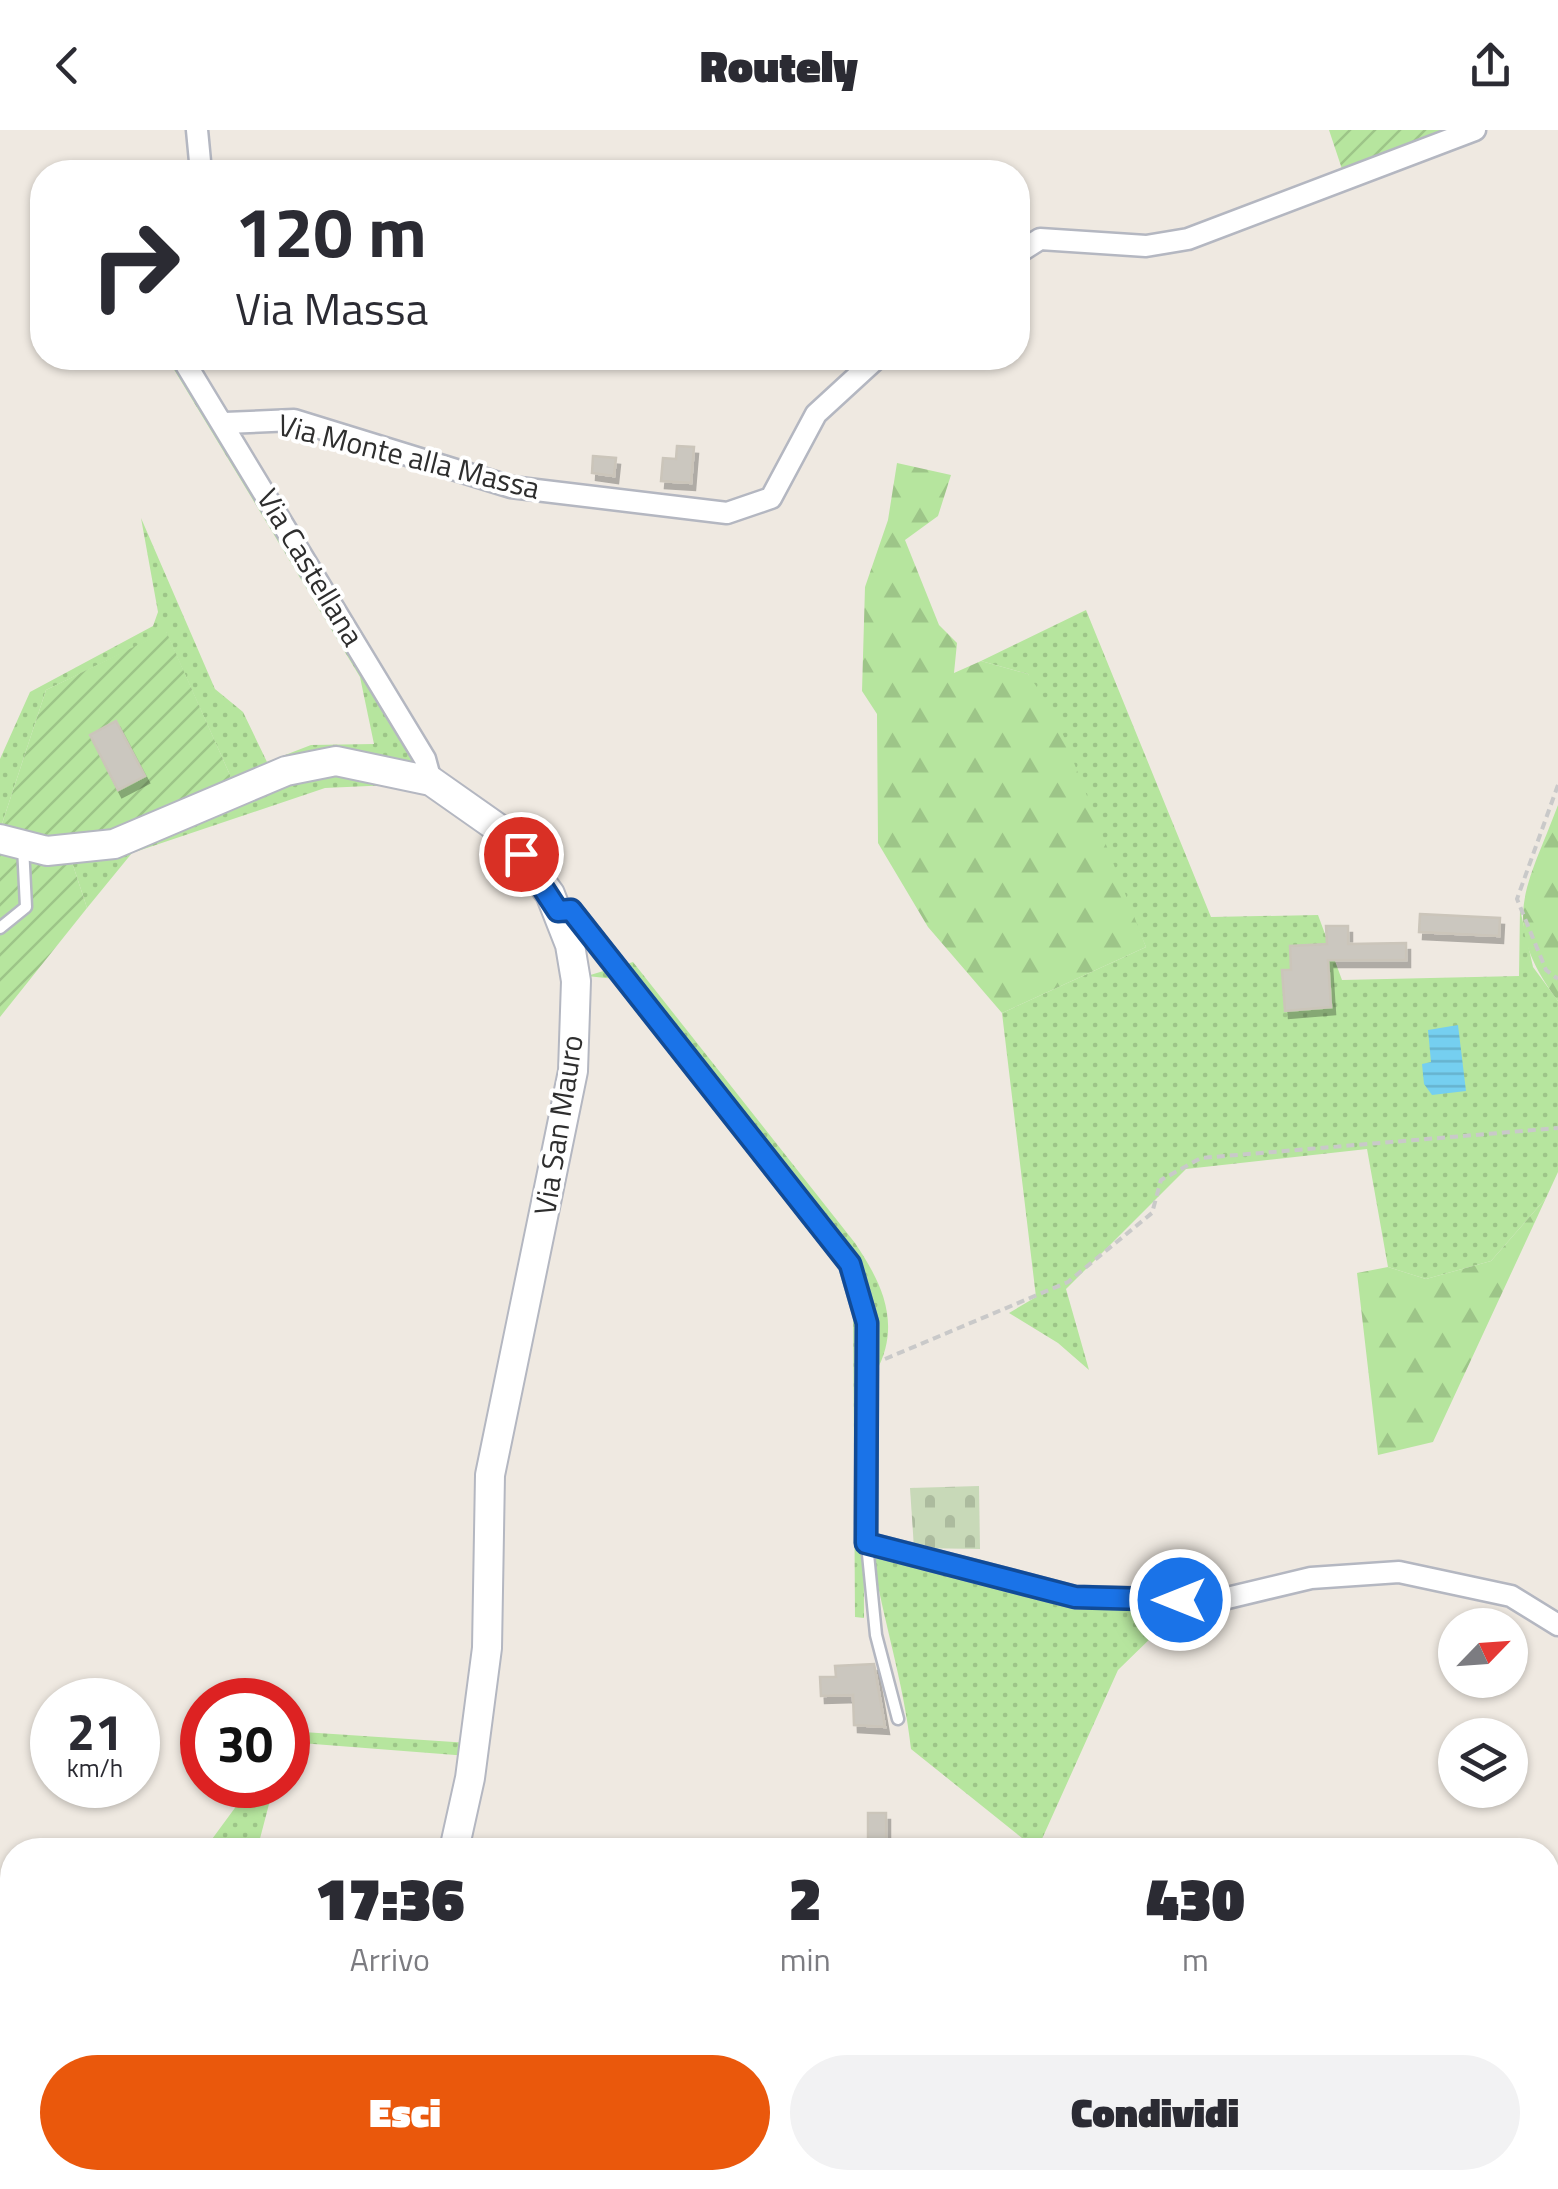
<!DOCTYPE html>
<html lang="it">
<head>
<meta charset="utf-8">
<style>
  :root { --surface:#fff; --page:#f2f2f3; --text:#2b2b33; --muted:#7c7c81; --accent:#ea580c }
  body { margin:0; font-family:"Titillium Web",sans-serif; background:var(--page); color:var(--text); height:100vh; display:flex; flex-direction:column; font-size:38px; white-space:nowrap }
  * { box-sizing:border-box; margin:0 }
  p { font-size:32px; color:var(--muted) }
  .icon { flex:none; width:55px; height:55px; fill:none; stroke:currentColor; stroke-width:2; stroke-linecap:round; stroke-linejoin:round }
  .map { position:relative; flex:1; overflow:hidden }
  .drawer { position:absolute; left:0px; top:1708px; width:1560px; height:352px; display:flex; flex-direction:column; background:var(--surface); border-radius:40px 40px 0 0; box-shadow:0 2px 8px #0004 }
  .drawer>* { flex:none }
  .top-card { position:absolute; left:30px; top:30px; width:1000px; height:210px; border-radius:40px; box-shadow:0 2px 8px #0004; background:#fff; color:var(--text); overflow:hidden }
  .needle { width:65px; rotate:65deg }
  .fabs { position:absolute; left:1438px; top:1478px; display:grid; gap:20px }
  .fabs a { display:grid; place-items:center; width:90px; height:90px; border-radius:50%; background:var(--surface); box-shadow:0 2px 8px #0004; font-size:50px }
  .speed { position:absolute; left:30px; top:1548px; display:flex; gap:20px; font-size:50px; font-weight:700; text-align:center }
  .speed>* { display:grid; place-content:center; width:130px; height:130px; border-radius:50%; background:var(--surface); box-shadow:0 2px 8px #0004; line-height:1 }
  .speed small { font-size:25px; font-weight:400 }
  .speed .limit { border:15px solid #d22; background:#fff; color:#111 }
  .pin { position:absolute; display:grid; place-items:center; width:85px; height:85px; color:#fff; margin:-42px; border:5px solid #fff; border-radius:50%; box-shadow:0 2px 10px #0007 }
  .me { position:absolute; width:110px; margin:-55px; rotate:270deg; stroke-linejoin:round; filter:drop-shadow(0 0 8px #0008) }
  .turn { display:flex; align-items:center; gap:35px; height:210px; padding:0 40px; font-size:45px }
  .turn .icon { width:130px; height:130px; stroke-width:2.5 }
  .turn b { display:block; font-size:70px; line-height:85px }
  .eta { display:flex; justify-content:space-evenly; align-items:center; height:170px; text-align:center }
  .eta b { font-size:60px; font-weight:800; line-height:70px }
  .primary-button { display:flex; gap:20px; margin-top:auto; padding:20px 40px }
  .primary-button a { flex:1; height:115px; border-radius:60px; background:var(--accent); color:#fff; font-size:40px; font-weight:800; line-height:115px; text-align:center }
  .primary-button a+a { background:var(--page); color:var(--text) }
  header { display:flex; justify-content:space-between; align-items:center; height:130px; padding:0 40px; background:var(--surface); font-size:45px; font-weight:800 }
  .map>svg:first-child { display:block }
  .grass { fill:url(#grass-dots) }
  .forest { fill:url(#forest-firs) }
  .cemetery { fill:url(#cemetery-stones) }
  .garden { fill:url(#garden-furrows) }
  .water { fill:url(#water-rules) }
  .building { fill:#cbc7bf; stroke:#cbc5ba; stroke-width:2.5; filter:url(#shadow) }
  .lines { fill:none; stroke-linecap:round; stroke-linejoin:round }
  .lane-casing { stroke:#b4b7c1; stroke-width:15 }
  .street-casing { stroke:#b4b7c1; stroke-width:25 }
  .secondary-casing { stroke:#b4b7c1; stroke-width:32 }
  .path { stroke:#c9c9c9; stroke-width:4; stroke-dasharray:8 5; stroke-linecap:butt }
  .lane { stroke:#fff; stroke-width:10 }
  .street { stroke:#fff; stroke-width:20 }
  .secondary { stroke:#fff; stroke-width:28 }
  .route-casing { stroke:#114b97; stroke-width:25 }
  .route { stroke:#1a73e8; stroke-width:18 }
  .labels { text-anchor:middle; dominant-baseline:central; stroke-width:8; stroke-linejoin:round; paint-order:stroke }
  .street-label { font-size:30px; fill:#2e2e2e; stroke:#fff }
</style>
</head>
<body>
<header><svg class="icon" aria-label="back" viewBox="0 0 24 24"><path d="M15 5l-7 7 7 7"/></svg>Routely<svg class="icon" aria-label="share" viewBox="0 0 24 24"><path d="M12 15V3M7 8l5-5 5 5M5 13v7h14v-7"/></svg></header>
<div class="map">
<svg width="1558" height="2059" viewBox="0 0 1558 2059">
  <defs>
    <pattern id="grass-dots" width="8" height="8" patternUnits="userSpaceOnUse" patternTransform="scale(2.5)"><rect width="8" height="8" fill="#b6e59e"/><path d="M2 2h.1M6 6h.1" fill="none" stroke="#9dc588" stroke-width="1.8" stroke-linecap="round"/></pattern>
    <pattern id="forest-firs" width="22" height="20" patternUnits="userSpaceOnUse" patternTransform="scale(2.5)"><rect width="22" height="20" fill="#b6e59e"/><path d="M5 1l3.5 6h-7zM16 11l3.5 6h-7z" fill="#9dc588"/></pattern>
    <pattern id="cemetery-stones" width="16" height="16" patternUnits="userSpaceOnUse" patternTransform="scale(2.5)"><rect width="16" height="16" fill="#c8d9b8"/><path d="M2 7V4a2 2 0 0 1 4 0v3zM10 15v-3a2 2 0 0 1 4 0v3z" fill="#acbb9e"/></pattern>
    <pattern id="garden-furrows" width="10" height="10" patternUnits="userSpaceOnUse" patternTransform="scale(2.5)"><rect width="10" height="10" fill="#b6e59e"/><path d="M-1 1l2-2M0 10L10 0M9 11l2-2" fill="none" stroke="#9dc588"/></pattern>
    <pattern id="water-rules" width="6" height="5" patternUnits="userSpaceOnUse" patternTransform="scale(2.5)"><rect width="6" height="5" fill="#75cff0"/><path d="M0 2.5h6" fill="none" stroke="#66b2ce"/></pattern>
    <filter id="shadow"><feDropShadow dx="4" dy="7" stdDeviation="0" flood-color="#0004"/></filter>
  </defs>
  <rect width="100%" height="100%" fill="#efe9e1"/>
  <!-- grass -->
  <path class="grass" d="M167 228H177L420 624 418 639 388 628 234 654 166 502 46 560 0 700V629L30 562 153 496 158 482 141 388 215 559 243 582 267 632 311 615 374 614 360 547Z
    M1086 480 1211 787 1318 785 1342 850 1519 846 1520 779 1533 837 1558 871V1042L1546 1068 1491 1131 1426 1149 1388 1137 1367 1019 1186 1039 1066 1159 1089 1240 1058 1213 1009 1183 1036 1167 1002 883 1146 817 1028 544 981 531Z
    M345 640 413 654 325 658 132 723 87 778 71 729 295 646Z
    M633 832 855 1113C882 1153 902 1194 876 1242 873 1181 876 1145 825 1105L863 1176 864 1488 855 1487 853 1170 842 1139 615 849 587 846Z
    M872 1424 1159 1477 1158 1501 1118 1540 1037 1720 911 1619C904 1553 883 1490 872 1424Z
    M288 1601 469 1613 468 1626 288 1612Z
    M243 1655H274L257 1720H204L240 1671Z"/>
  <!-- forest -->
  <path class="forest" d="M897 333 951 345 938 386 905 410 939 495 957 513 954 543 981 531 1028 544 1055 584 1146 817 1002 883 928 797 878 713 877 584 862 561 865 457 888 390Z
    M1558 675V871C1498 791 1527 758 1558 675Z
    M1546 1068 1433 1312 1378 1325 1357 1143 1388 1137 1426 1149 1491 1131Z"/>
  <!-- cemetery -->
  <path class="cemetery" d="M979 1356 980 1419 914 1418 910 1358Z"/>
  <!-- garden -->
  <path class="garden" d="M1329 0H1456L1343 42Z
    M166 501 234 654 138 696 65 710 0 700 46 560Z
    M0 715 71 729 87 778 0 887Z"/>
  <!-- water -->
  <path class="water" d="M1458 895 1466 961 1432 965 1424 954 1422 934 1431 932 1428 900Z"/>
  <!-- building -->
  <path class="building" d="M677 316 694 317 691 353 661 351 663 328 676 329Z
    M593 326 616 328 614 346 592 343Z
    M116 591 145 646 118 660 90 605Z
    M1420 784 1500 788 1499 806 1419 802Z
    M1326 796H1348V814L1406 813V830H1328L1331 877 1285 881 1282 840H1291L1290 816 1327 814Z
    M874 1534 885 1597 854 1595 853 1565 821 1566 820 1547H836L835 1536Z
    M868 1683H886V1717L868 1716Z"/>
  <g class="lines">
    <!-- lane casing -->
    <g class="lane-casing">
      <path id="lane" d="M0 798 26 777 23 716
        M867 1414 876 1505 898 1589"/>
    </g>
    <!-- street casing -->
    <g class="street-casing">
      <path id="street" d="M197 0 201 42
        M1018 123 1040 109 1146 116 1188 109 1475 0
        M182 228 425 629 431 651
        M225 293 294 290 511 357 727 383 771 368 816 284 877 228
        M558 781 571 780 850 1134 867 1193 866 1413 1075 1467 1219 1470 1311 1448 1399 1442 1511 1466 1558 1495"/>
    </g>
    <!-- secondary casing -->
    <g class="secondary-casing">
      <path id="secondary" d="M0 709 47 721 114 714 286 641 336 631 431 651 505 703 550 764 570 815 576 851 573 941 490 1345 487 1518 470 1648 454 1720
        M417 2048 419 2059"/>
    </g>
    <!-- path -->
    <path class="path" d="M1558 655 1517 769 1546 840 1558 849
      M885 1229 1068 1152 1152 1083 1161 1050 1201 1028 1558 998"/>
    <!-- lane -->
    <use href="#lane" class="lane"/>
    <!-- street -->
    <use href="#street" class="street"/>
    <!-- secondary -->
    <use href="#secondary" class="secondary"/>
  </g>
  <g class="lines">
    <!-- route casing -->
    <g class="route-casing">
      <path id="route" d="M521 724 558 781 571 780 850 1134 867 1193 866 1413 1075 1467 1180 1470"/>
    </g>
    <!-- route -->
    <use href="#route" class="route"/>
  </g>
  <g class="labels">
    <!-- street labels -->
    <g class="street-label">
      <text transform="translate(409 326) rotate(14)">Via Monte alla Massa</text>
      <text transform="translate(311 437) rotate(59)">Via Castellana</text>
      <text transform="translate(558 995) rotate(-81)">Via San Mauro</text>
    </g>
  </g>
</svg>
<div class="fabs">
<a><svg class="needle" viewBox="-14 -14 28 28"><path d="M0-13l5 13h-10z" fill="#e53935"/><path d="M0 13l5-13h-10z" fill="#7c7c81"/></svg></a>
<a><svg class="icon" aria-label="layers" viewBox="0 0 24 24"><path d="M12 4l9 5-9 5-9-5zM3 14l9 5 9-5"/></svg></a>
</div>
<div class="speed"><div>21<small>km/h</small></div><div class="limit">30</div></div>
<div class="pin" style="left:521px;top:724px;background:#d93025"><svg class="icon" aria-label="arrive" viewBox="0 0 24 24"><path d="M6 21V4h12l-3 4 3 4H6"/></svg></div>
<svg class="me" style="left:1180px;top:1470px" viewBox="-20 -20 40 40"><circle r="17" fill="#1a73e8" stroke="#fff" stroke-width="3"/><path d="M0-11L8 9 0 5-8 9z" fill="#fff"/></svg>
<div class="top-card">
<div class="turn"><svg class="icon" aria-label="right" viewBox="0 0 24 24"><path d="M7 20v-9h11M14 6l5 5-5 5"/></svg><div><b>120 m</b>Via Massa</div></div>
</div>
<section class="drawer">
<div class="eta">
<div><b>17:36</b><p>Arrivo</p></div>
<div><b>2</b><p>min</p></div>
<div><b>430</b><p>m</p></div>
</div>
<div class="primary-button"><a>Esci</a><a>Condividi</a></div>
</section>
</div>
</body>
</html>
